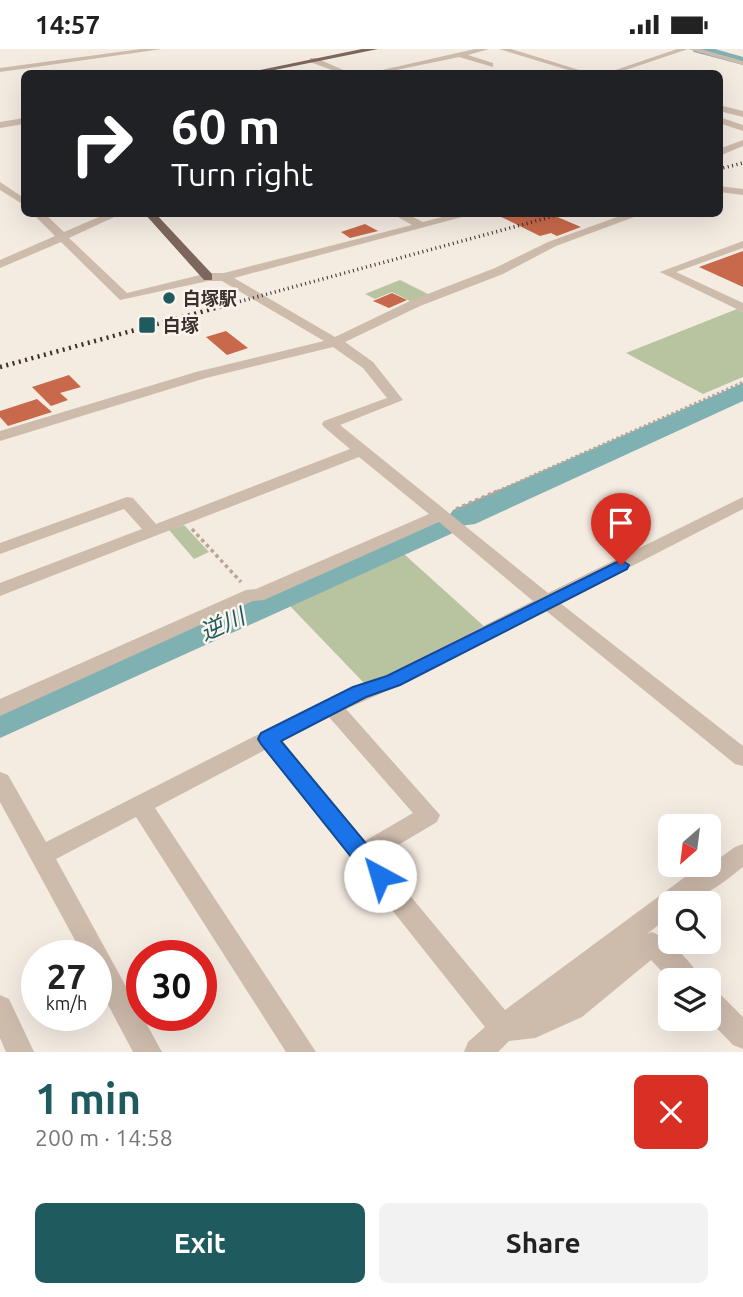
<!DOCTYPE html>
<html lang="en">
<head>
<meta charset="utf-8">
<style>
  :root { --surface:#fff; --page:#f2f2f2; --text:#222; --muted:#767676; --accent:#1f5a5e }
  body { margin:0; font-family:Ubuntu,"Noto Sans JP",sans-serif; background:var(--page); color:var(--text); height:100vh; display:flex; flex-direction:column; font-size:26px; white-space:nowrap }
  * { box-sizing:border-box; margin:0 }
  p { font-size:23px; color:var(--muted) }
  .icon { flex:none; width:38px; height:38px; fill:none; stroke:currentColor; stroke-width:2; stroke-linecap:round; stroke-linejoin:round }
  .map { position:relative; height:1003px; overflow:hidden }
  .side { display:flex; flex-direction:column; background:var(--surface); flex:1 }
  .side>* { flex:none }
  .banner { position:absolute; left:21px; top:21px; width:702px; height:147px; border-radius:10px; box-shadow:0 7px 28px #0002; background:#202124; color:#fff; overflow:hidden }
  .needle { width:46px; rotate:208deg }
  .tools { position:absolute; left:658px; top:765px; display:grid; gap:14px }
  .tools a { display:grid; place-items:center; width:63px; height:63px; border-radius:10px; background:var(--surface); box-shadow:0 7px 28px #0002; font-size:35px }
  .speed { position:absolute; left:21px; top:891px; display:flex; gap:14px; font-size:35px; font-weight:700; text-align:center }
  .speed>* { display:grid; place-content:center; width:91px; height:91px; border-radius:50%; background:var(--surface); box-shadow:0 7px 28px #0002; line-height:1 }
  .speed small { font-size:18px; font-weight:400 }
  .speed .limit { border:10px solid #d22; background:#fff; color:#111 }
  .pin { position:absolute; display:grid; place-items:center; width:60px; height:60px; color:#fff; margin:-72px -30px; border-radius:50% 50% 50% 0; rotate:-45deg; box-shadow:0 0 7px #0007 }
  .pin .icon { rotate:45deg }
  .me { position:absolute; width:77px; margin:-38px; rotate:321deg; stroke-linejoin:round; filter:drop-shadow(0 0 5px #0008) }
  .turn { display:flex; align-items:center; gap:24px; height:147px; padding:0 35px; font-size:32px }
  .turn .icon { width:91px; height:91px; stroke-width:2.5 }
  .turn b { display:block; font-size:49px; line-height:60px }
  .round { display:grid; place-items:center; flex:none; width:74px; height:74px; border-radius:10px; background:var(--page) }
  .head { display:flex; align-items:center; justify-content:space-between; height:119px; padding:0 35px }
  h1 { font-size:42px; font-weight:700; line-height:52px; color:var(--accent) }
  .button { display:flex; gap:14px; margin-top:auto; padding:14px 35px }
  .button a { flex:1; height:80px; border-radius:10px; background:var(--accent); color:#fff; font-size:28px; font-weight:700; line-height:80px; text-align:center }
  .button a+a { background:var(--page); color:var(--text) }
  .status { display:flex; justify-content:space-between; align-items:center; height:49px; padding:0 35px; background:var(--surface); direction:ltr }
  .status svg { height:19px; fill:currentColor }
  .map>svg:first-child { display:block }
  .green { fill:#b8c4a0 }
  .lines { fill:none; stroke-linecap:round; stroke-linejoin:round }
  .river { fill:#7fb0b2; fill-rule:evenodd }
  .building { fill:#c8694b }
  .path-far1 { stroke:#b9a596; stroke-width:2.5; stroke-dasharray:2.5 2.5; stroke-linecap:butt }
  .path { stroke:#b9a596; stroke-width:3.5; stroke-dasharray:3.5 3.5; stroke-linecap:butt }
  .minor { fill:#cdbbac; fill-rule:evenodd }
  .major { fill:#7d675c; fill-rule:evenodd }
  .rail-far1 { stroke:#3b302b; stroke-width:3.5; stroke-dasharray:1 3.5; stroke-linecap:butt }
  .rail { stroke:#3b302b; stroke-width:4.5; stroke-dasharray:2 4.5; stroke-linecap:butt }
  .route { fill:#1a73e8; stroke:#114b97; stroke-width:2 }
  .poi-dot { fill:#1f5a5e; stroke:#fbf5ee; stroke-width:2.5 }
  .labels { text-anchor:middle; dominant-baseline:central; stroke-width:5; stroke-linejoin:round; paint-order:stroke }
  .far-poi-label { font-size:18px; font-weight:bold; fill:#3b302b; stroke:#fbf5ee; text-anchor:start }
  .water-label { font-size:23px; font-style:italic; fill:#1f5a5e; stroke:#fbf5ee }
</style>
</head>
<body>
<div class="status"><b>14:57</b><svg viewBox="0 0 49 12"><path d="M0 12V9h3v3zM5 12V6h3v6zM10 12V3h3v9zM15 12V0h3v12zM26 1h20v11H26zM47 4h2v5h-2z"/></svg></div>
<div class="map">
<svg width="743" height="1003" viewBox="0 0 743 1003">
  <rect width="100%" height="100%" fill="#f4ebe1"/>
  <!-- green -->
  <path class="green" d="M400 231 430 246 412 253 392 243 375 250 365 245Z
    M737 260 743 263V328L703 345 626 304Z
    M184 476 209 503 194 510 169 481Z
    M404 505 487 580 389 629 364 634 290 557Z"/>
  <g class="lines">
    <!-- river -->
    <path class="river" d="M692 0H715L743 8V16L694 3Z
      M743 334V352L475 475 460 477 455 483 0 689V657L433 469 449 467 453 461Z"/>
  </g>
  <!-- building -->
  <path class="building" d="M493 164H548L581 178 557 187 551 184 540 187Z
    M365 175 378 182 350 189 341 183Z
    M743 202V238L699 218Z
    M392 244 407 251 389 259 373 252Z
    M226 282 248 299 227 306 206 288Z
    M69 326 81 338 60 344 68 351 51 357 32 338Z
    M37 350 52 363 8 377 0 368V362Z"/>
  <g class="lines">
    <!-- path-far1 -->
    <path class="path-far1" d="M493 444 743 333"/>
    <!-- path -->
    <path class="path" d="M456 460 497 442
      M192 480 241 533"/>
    <!-- minor -->
    <path class="minor" d="M141 0H162L0 23V19Z
      M475 0H489L468 6 493 14V18L459 8 382 24H369Z
      M499 0H511L589 24H578Z
      M677 0H700L743 12V16L688 0 617 24H607Z
      M310 9H316L350 24H340L310 13Z
      M719 56 743 62V68L719 62Z
      M719 68 743 76V82L719 74Z
      M24 69V75L0 79V73Z
      M743 91V97L719 107V100Z
      M0 133 24 149V156L0 141Z
      M719 137 743 140V146L719 143Z
      M32 164H44L64 183 108 164H123L69 189 127 244 208 224H224L412 176 391 164H405L423 173 457 164H477L234 229 335 288 412 251 495 219 548 193 628 164H645L556 197 503 225 420 257 345 293 373 313 403 351 340 376 548 544 743 448V460L560 554 743 697V717L735 715 545 561 400 636 346 660 440 766 437 773 378 808 505 961 685 828 697 825 735 798 743 795V818C720 836 699 854 670 854V867L647 885 652 883C670 890 693 914 701 931H670L651 911 582 968 535 989 509 992 498 1003H464L468 993 485 978 265 701 155 759 316 1003H286L136 768 56 810 162 1003H133L96 933V906H83L0 753V723L8 726 46 793 324 652 386 626 533 552 439 473 264 551 253 552 0 667V650L246 541 256 540 429 465 359 408 0 547V534L142 480 124 460 0 505V494L127 448 133 449 156 475 350 400 324 378 322 375 324 372 387 349 363 319 333 298 206 329 0 392V382L196 323 324 292 222 232H208L120 251 61 193 0 219V211L55 187ZM329 668 413 764 365 792 282 692Z
      M743 192V199L676 223 743 254V263L660 223Z
      M709 939 718 943 743 968V1000L733 996 708 970Z
      M0 946 9 950 34 1003H6L0 989Z"/>
    <!-- major -->
    <path class="major" d="M362 0H378L260 24H246Z
      M144 164H155L212 225V231H204Z"/>
    <!-- rail-far1 -->
    <path class="rail-far1" d="M719 120 743 114
      M227 256 565 164"/>
    <!-- rail -->
    <path class="rail" d="M0 318 234 254"/>
  </g>
  <!-- route -->
  <path class="route" d="M621 511 629 516 627 520 400 636 366 648 281 692 388 821 391 827 388 834 380 837 372 834 261 695 258 690 261 684 353 638 387 627Z"/>
  <!-- markers -->
  <g class="poi-dot">
    <circle cx="169" cy="249" r="7"/>
    <rect x="138" y="267" width="18" height="18" rx="3.5"/>
  </g>
  <g class="labels">
    <!-- far-poi labels -->
    <g class="far-poi-label">
      <text x="183" y="249">白塚駅</text>
      <text x="163" y="276">白塚</text>
    </g>
    <!-- water labels -->
    <g class="water-label">
      <text transform="translate(222 575) rotate(-24)">逆川</text>
    </g>
  </g>
</svg>
<div class="tools">
<a><svg class="needle" viewBox="-14 -14 28 28"><path d="M0-13l5 13h-10z" fill="#e53935"/><path d="M0 13l5-13h-10z" fill="#767676"/></svg></a>
<a><svg class="icon" aria-label="search" viewBox="0 0 24 24"><circle cx="10" cy="10" r="6"/><path d="M15 15l6 6"/></svg></a>
<a><svg class="icon" aria-label="layers" viewBox="0 0 24 24"><path d="M12 4l9 5-9 5-9-5zM3 14l9 5 9-5"/></svg></a>
</div>
<div class="speed"><div>27<small>km/h</small></div><div class="limit">30</div></div>
<div class="pin" style="left:621px;top:516px;background:#d93025"><svg class="icon" aria-label="arrive" viewBox="0 0 24 24"><path d="M6 21V4h12l-3 4 3 4H6"/></svg></div>
<svg class="me" style="left:380px;top:827px" viewBox="-20 -20 40 40"><circle r="19" fill="#fff"/><path d="M0-13L10 11 0 6-10 11z" fill="#1a73e8"/></svg>
<div class="banner">
<div class="turn"><svg class="icon" aria-label="right" viewBox="0 0 24 24"><path d="M7 20v-9h11M14 6l5 5-5 5"/></svg><div><b>60 m</b>Turn right</div></div>
</div>
</div>
<section class="side">
<div class="head"><div><h1>1 min</h1><p>200 m · 14:58</p></div><a class="round" style="background:#d93025;color:#fff"><svg class="icon" aria-label="close" viewBox="0 0 24 24"><path d="M6 6l12 12M18 6L6 18"/></svg></a></div>
<div class="button"><a>Exit</a><a>Share</a></div>
</section>
</body>
</html>
